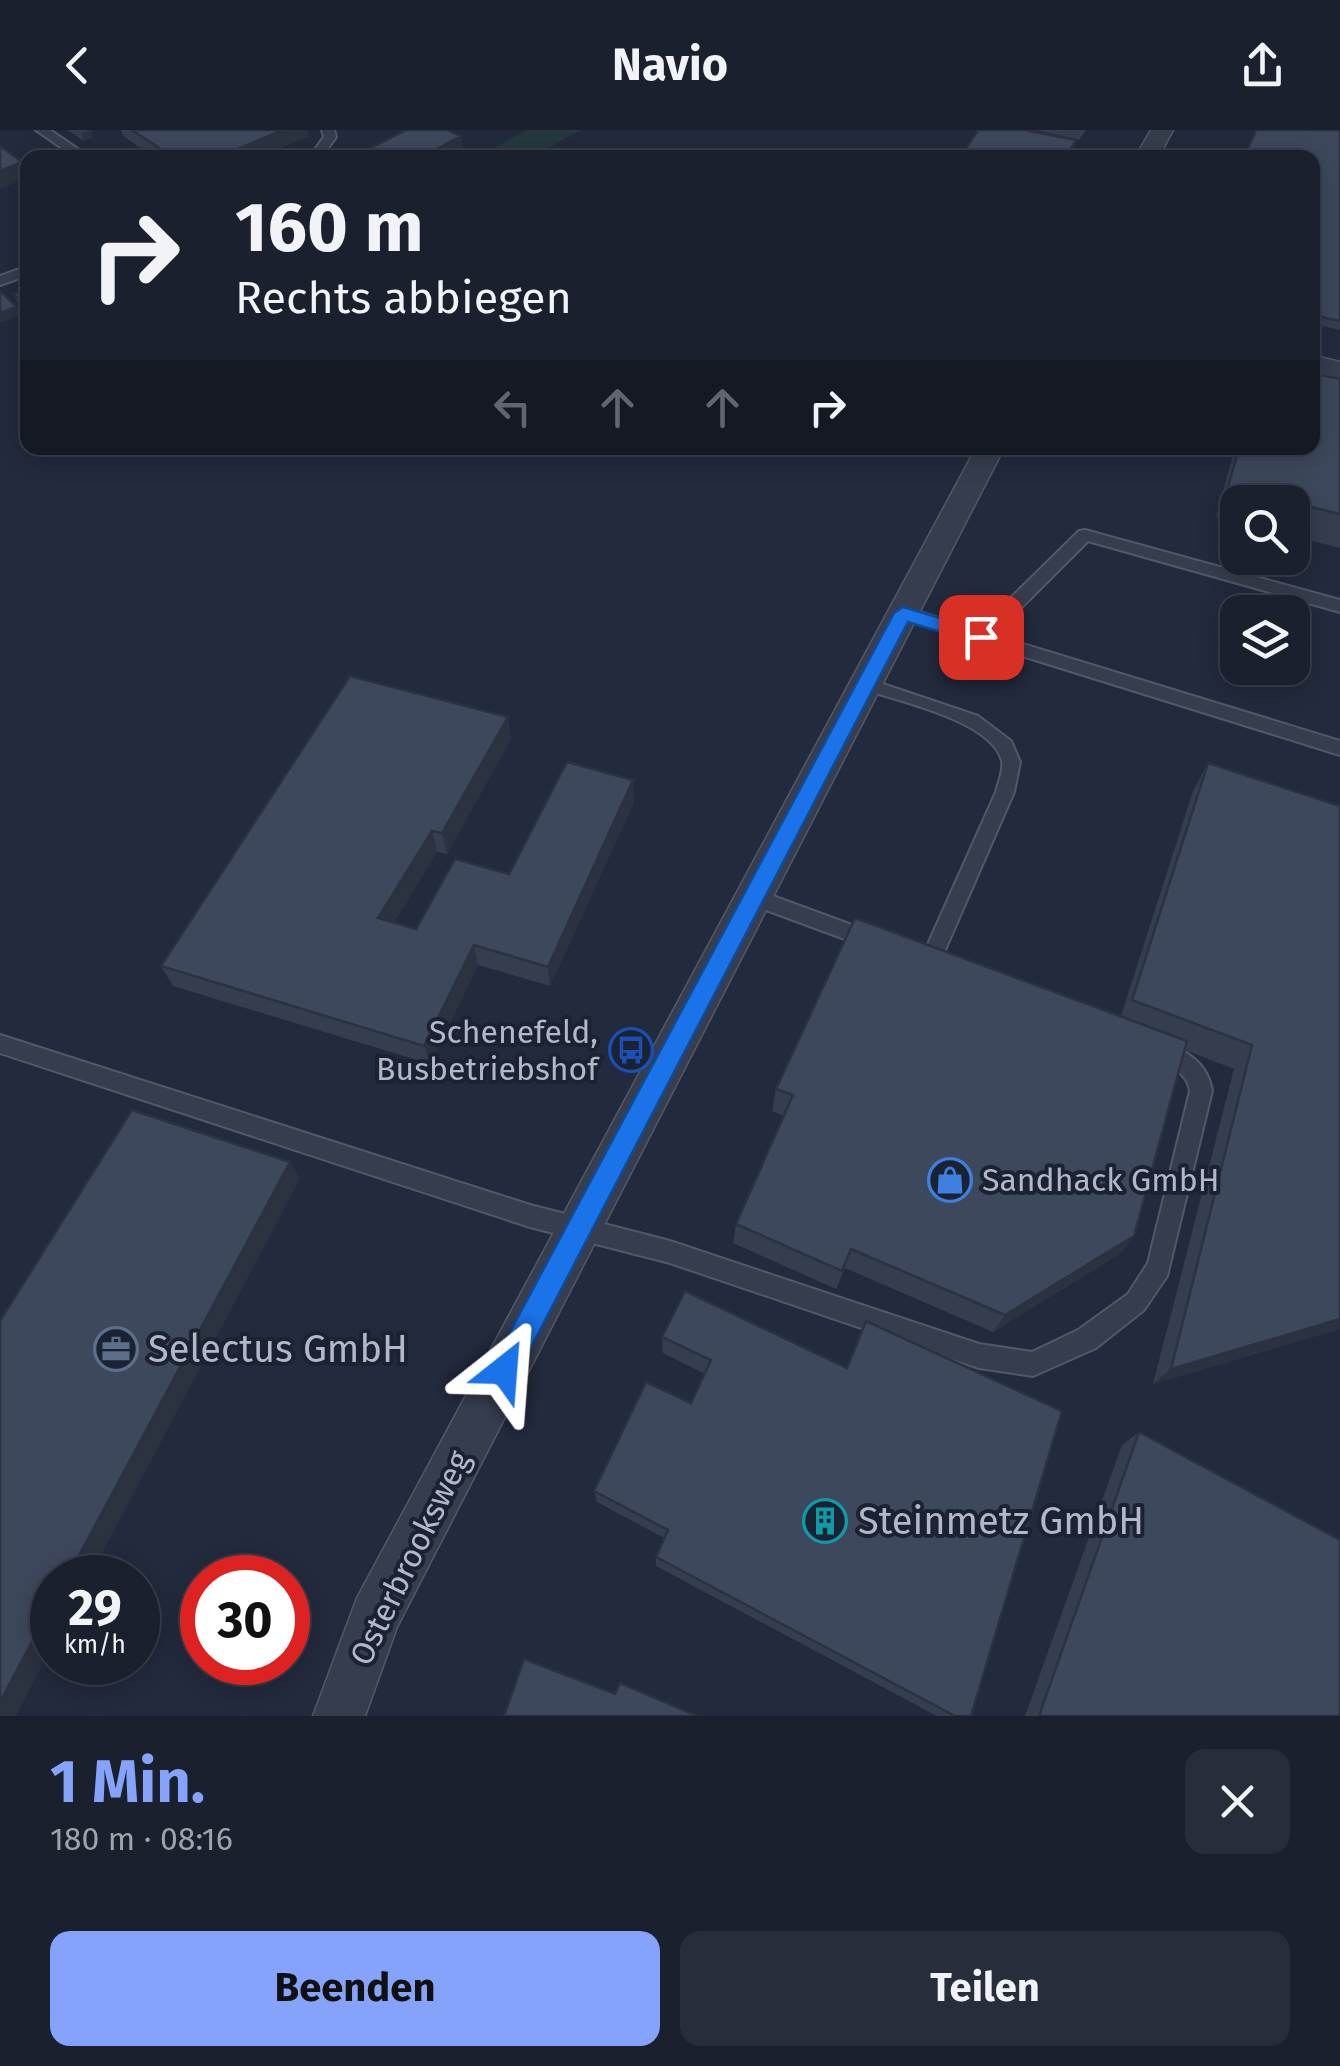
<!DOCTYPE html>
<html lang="de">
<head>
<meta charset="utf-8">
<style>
  :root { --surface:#1a202e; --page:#272d3a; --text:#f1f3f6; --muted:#9fa3aa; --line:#383e4a; --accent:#85a3fb }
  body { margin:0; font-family:"Fira Sans",sans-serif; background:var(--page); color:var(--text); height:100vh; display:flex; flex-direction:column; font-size:38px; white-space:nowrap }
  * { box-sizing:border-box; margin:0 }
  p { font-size:32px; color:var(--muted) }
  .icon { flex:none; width:55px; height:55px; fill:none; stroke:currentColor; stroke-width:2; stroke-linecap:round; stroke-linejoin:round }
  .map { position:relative; height:1586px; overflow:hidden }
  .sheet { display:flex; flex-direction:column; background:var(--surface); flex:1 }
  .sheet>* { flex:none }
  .top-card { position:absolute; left:20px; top:20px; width:1300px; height:305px; border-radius:20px; box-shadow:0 5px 25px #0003,0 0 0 2px var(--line); background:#1a202e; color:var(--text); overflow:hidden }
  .controls { position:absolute; left:1220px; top:355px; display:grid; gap:20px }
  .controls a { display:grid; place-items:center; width:90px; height:90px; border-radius:20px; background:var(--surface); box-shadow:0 5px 25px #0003,0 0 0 2px var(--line); font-size:50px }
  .speed { position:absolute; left:30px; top:1425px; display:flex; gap:20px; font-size:50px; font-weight:700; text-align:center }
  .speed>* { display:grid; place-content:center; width:130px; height:130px; border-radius:50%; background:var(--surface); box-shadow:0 5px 25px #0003,0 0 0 2px var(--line); line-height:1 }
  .speed small { font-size:25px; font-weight:400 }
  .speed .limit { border:15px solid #d22; background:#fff; color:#111 }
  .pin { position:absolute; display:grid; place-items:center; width:85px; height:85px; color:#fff; margin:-42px; border-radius:20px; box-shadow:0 5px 15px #0006 }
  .me { position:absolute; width:110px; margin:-55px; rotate:28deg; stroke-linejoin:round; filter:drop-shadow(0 0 8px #0008) }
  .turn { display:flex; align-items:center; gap:35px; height:210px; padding:0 50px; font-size:45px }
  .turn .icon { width:130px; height:130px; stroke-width:2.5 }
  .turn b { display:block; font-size:70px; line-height:85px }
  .lanes { display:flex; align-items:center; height:95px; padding:0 50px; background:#0003; justify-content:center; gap:50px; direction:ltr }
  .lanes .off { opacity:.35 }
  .round { display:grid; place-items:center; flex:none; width:105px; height:105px; border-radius:20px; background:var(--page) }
  .headline { display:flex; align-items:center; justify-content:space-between; height:170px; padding:0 50px }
  h1 { font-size:60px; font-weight:700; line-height:75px; color:var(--accent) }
  .button { display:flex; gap:20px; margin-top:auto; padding:20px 50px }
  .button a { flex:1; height:115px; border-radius:20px; background:var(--accent); color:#111; font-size:40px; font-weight:700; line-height:115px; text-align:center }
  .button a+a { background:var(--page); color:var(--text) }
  header { display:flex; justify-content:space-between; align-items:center; height:130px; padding:0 50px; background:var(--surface); font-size:45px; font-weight:700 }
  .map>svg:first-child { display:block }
  .green { fill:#24383e }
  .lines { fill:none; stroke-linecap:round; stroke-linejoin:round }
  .lane-casing { stroke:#515868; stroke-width:4 }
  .street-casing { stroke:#515868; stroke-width:3 }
  .lane { fill:#363d4d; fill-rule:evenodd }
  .street { fill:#363d4d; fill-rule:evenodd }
  .wall { fill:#353e4f }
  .shaded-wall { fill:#2b3240 }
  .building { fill:#3e485c; stroke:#2b3240; stroke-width:2.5 }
  .route { fill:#1a73e8; stroke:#114b97; stroke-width:2.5 }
  .labels { text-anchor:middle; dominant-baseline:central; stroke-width:8; stroke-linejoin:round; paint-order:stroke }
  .poi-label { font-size:32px; fill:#b2b8c8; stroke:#1b2232; text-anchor:end }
  .street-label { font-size:32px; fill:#b2b8c8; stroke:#1b2232 }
  .near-poi-label { font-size:38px; fill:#b2b8c8; stroke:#1b2232; text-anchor:start }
</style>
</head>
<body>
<header><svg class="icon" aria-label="back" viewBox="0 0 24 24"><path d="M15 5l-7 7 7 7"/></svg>Navio<svg class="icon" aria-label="share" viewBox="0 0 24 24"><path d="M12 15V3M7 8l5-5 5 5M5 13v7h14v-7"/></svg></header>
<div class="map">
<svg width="1340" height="1586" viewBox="0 0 1340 1586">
  <rect width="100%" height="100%" fill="#222a3d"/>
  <!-- green -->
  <path class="green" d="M527 0H581L532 27H486L496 22 492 19Z"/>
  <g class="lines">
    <!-- lane casing -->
    <g class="lane-casing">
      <path id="lane" d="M36 0H50L91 28H76Z
        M322 0H334L336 7 321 28H309L324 7Z
        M28 136V145L0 155V146Z
        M1085 400 1340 470V482L1088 411 994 505 1340 611V625L897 487 895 483 903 477 978 500 1079 401Z
        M865 548 978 586 1011 611 1020 632 1014 662 942 827 949 835 946 841 939 844 923 838 920 832 996 662C998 653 1004 641 1002 631 992 590 894 570 859 558L856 554 859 550Z
        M754 759 879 805 882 811 879 817 872 819 747 773 744 767 747 761Z
        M0 905 530 1075 670 1111 979 1214 1032 1222 1078 1200 1128 1164 1148 1133 1190 961C1186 935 1158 937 1146 919L1149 912 1157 910C1184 920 1207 930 1212 961L1167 1146 1144 1180 1096 1218 1033 1246 979 1238 670 1133 530 1097 0 923Z"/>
    </g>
    <!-- street casing -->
    <g class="street-casing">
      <path id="street" d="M1151 0H1173L1158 28H1135Z
        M1312 225 1340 232V248L1312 241Z
        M976 318H1004L397 1497 365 1586H313L357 1468Z"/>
    </g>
    <!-- lane -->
    <use href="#lane" class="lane"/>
    <!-- street -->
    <use href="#street" class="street"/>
  </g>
  <!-- wall -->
  <path class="wall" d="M68 0H91L93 7 84 11Z
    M121 0H307L309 6 258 28H155L123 6Z
    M1036 0H1086L1079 10Z
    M1340 0V200L1312 194V28Z
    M461 6 463 22 452 28H364L363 22Z
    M1076 10 1071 28H963L964 21Z
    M28 161V182L17 172 13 164Z
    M1340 249V418L1292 406V372H1238V392L1216 387 1235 318H1312Z
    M508 587 511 609 447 724 437 722 394 792 416 799 509 744 633 650 634 672 550 856 478 835 430 934 173 856 161 836Z
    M1208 633 1340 1199 1153 1254 1234 939 1185 920 1134 1106 1118 1125 993 1202 845 1138 836 1159 733 1113 736 1094 784 986 772 981 776 959 1121 886 1193 661Z
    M685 1161 971 1586H937L656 1436V1427L664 1408 597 1372 594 1361 691 1273 705 1244 663 1223 662 1207Z
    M1139 1302 1340 1586H1025L1122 1315Z"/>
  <!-- shaded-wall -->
  <path class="shaded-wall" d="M91 0 93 7 84 11 81 3Z
    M283 0H307L309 6 258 28H216Z
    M461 6 463 22 452 28H420Z
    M22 32 28 48 0 59V41Z
    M17 177 20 185 0 193V183Z
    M508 587 511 609 447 724 442 703Z
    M633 650 634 672 550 856 548 837Z
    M432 701 437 722 385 808 378 788Z
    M474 815 478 835 430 934 424 916Z
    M290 1032 300 1049 89 1448H67Z
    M1134 1106 1118 1125 993 1202 1005 1185Z
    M1340 1189V1199L1153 1254 1171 1239Z
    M52 1474V1516L16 1586H0V1572Z"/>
  <!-- building -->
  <path class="building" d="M132 0H283L216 28H174Z
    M406 0H448L461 6 420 28H392L363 22Z
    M978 0H1025L1076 10 1066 28H993L964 21Z
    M1256 0H1340V191L1312 185V28H1244Z
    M0 16 22 32 0 41Z
    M26 159 28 161V173L24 174 13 164Z
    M0 161 17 177 0 183Z
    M1312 243 1340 249V384L1228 357 1239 318H1312Z
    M350 546 508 587 442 703 432 701 378 788 416 799 455 729 509 744 567 632 633 650 548 837 474 815 424 916 161 836Z
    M1208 633 1340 676V1189L1171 1239 1252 915 1132 870Z
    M855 788 1187 911 1134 1106 1005 1185 851 1119 842 1141 736 1094 793 965 776 959Z
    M132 980 290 1032 67 1448H52V1474L0 1572V1191Z
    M685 1161 847 1238 866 1191 1062 1281 971 1586H955L656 1427 668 1400 594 1361 646 1252 691 1273 711 1230 662 1207Z
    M1139 1302 1340 1410V1586H1039Z
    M524 1529 615 1564 620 1553 697 1586H504Z"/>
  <!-- route -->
  <path class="route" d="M903 477 988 502 990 507 981 514 908 492 514 1250 504 1254 495 1250 490 1240 495 1230 894 483Z"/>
  <!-- icons -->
  <defs>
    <g id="bus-ring" transform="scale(2.25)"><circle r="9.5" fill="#1b2232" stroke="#1a4fb4" stroke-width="1.5"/><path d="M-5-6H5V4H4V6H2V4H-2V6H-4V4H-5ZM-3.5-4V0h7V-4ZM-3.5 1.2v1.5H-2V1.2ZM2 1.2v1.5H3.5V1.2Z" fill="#1a4fb4"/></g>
    <g id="shop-ring" transform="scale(2.25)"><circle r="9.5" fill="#1b2232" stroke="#3f7fe0" stroke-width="1.5"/><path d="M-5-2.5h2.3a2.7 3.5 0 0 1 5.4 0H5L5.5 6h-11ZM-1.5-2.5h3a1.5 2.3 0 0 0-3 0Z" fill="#3f7fe0"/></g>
    <g id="office-ring" transform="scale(2.25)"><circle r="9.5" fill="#1b2232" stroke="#5c6f8a" stroke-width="1.5"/><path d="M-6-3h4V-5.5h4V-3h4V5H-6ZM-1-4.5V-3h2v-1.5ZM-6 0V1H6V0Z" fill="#5c6f8a"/></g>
    <g id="building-ring" transform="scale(2.25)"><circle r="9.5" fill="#1b2232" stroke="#0f9aa8" stroke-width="1.5"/><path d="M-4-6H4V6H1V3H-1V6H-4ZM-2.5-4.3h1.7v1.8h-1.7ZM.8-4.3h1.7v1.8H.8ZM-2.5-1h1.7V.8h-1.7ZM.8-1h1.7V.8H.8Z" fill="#0f9aa8"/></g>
  </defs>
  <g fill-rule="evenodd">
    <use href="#bus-ring" x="631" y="920"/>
    <use href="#shop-ring" x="950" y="1050"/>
    <use href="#office-ring" x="116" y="1219"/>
    <use href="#building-ring" x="825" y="1391"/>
  </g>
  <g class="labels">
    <!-- poi labels -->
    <g class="poi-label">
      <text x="598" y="902">Schenefeld,<tspan x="598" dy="37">Busbetriebshof</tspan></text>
      <text x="982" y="1050" text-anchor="start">Sandhack GmbH</text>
    </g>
    <!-- street labels -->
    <g class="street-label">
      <text transform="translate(410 1428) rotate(-64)">Osterbrooksweg</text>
    </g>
    <!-- near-poi labels -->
    <g class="near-poi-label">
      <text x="148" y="1219">Selectus GmbH</text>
      <text x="858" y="1391">Steinmetz GmbH</text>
    </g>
  </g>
</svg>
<div class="controls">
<a><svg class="icon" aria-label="search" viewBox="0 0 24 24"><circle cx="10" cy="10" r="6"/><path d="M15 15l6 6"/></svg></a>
<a><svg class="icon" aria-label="layers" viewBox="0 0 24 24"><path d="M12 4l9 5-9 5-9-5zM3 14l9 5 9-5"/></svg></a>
</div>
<div class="speed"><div>29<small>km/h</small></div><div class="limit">30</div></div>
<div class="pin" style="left:981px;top:507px;background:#d93025"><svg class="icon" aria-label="arrive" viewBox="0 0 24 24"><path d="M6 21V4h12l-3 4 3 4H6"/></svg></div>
<svg class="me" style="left:504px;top:1240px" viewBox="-20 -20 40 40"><path d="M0-17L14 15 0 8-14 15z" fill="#1a73e8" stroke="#fff" stroke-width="4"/></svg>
<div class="top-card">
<div class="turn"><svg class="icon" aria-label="right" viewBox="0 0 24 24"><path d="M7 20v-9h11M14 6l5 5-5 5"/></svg><div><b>160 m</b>Rechts abbiegen</div></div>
<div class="lanes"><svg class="icon off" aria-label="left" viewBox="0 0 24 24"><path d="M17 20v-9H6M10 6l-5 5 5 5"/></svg><svg class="icon off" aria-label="ahead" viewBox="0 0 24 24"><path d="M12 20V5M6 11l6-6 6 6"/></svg><svg class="icon off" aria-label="ahead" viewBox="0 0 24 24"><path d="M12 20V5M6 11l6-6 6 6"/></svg><svg class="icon" aria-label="right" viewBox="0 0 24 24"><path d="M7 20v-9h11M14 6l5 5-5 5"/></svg></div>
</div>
</div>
<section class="sheet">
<div class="headline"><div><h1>1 Min.</h1><p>180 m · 08:16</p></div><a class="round"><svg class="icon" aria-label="close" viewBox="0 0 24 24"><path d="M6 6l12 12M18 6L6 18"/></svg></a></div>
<div class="button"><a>Beenden</a><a>Teilen</a></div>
</section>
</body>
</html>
